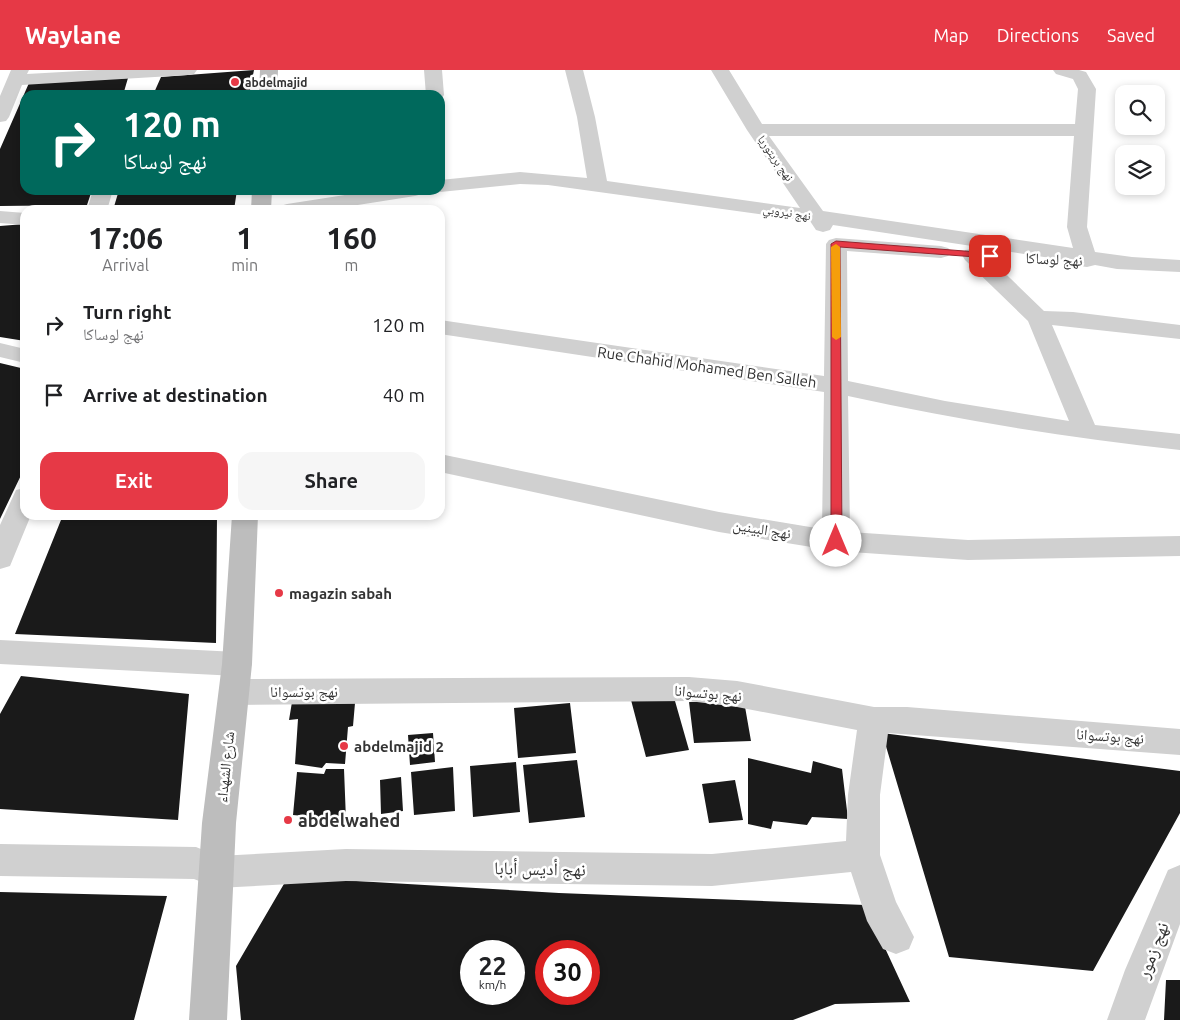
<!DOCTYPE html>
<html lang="en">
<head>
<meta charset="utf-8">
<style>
  :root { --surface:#fff; --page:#f6f6f6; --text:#202124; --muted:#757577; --accent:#e63946 }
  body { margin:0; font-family:Ubuntu,"Noto Naskh Arabic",sans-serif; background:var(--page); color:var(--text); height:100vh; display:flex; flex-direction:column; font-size:19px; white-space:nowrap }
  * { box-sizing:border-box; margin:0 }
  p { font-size:16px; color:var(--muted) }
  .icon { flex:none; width:28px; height:28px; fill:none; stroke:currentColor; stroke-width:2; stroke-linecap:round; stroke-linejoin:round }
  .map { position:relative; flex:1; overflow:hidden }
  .details { position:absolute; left:20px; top:135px; width:425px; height:315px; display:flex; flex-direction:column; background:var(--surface); border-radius:15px; box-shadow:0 2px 8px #0003 }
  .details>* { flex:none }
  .guide { position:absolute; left:20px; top:20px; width:425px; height:105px; border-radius:15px; box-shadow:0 2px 8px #0003; background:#00695c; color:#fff; overflow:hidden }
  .buttons { position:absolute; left:1115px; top:15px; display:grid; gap:10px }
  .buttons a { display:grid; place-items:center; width:50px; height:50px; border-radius:10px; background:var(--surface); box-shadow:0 2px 8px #0003; font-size:25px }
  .speed { position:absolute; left:460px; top:870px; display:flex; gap:10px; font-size:25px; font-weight:700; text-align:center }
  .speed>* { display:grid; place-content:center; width:65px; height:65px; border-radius:50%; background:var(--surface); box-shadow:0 2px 8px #0003; line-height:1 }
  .speed small { font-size:12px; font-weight:400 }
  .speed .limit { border:8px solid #d22; background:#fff; color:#111 }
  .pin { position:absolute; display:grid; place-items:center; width:42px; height:42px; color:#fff; margin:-21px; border-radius:10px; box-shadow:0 2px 8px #0006 }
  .me { position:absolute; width:55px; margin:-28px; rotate:0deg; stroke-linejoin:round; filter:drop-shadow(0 0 4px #0008) }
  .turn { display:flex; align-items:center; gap:18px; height:105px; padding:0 20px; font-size:22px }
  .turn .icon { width:65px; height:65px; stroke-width:2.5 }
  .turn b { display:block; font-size:35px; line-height:42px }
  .eta { display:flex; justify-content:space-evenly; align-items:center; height:85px; text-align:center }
  .eta b { font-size:30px; font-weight:700; line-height:35px }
  .button { display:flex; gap:10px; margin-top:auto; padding:10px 20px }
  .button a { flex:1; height:58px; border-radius:15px; background:var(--accent); color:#fff; font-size:20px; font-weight:700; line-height:58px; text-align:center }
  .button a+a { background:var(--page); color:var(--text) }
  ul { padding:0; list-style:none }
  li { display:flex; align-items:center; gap:15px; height:70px; padding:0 20px }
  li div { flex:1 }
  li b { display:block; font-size:19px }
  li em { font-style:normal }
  header { display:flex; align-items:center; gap:30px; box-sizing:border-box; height:70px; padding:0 25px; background:var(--accent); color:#fff }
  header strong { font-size:24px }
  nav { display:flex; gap:28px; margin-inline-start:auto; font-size:18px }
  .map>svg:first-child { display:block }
  .building { fill:#1a1a1a; fill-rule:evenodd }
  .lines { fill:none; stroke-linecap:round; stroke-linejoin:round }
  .minor { fill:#d0d0d0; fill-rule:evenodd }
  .secondary { fill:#bdbdbd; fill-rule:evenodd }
  .route { fill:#e63946; stroke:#96252e }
  .slow { fill:#f59e0b }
  .poi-dot { fill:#e63946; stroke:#fff; stroke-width:2 }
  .labels { text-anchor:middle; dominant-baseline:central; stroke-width:5; stroke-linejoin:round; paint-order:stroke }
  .far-poi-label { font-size:12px; font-weight:bold; fill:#333; stroke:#fff; text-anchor:start }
  .far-street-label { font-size:12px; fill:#333; stroke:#fff }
  .street-label { font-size:15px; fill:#333; stroke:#fff }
  .poi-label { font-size:15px; font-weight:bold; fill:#333; stroke:#fff; text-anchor:start }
  .near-poi-label { font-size:18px; font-weight:bold; fill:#333; stroke:#fff; text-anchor:start }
  .near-street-label { font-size:18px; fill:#333; stroke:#fff }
</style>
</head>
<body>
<header>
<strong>Waylane</strong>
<nav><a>Map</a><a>Directions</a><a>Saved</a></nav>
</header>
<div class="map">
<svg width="1180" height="950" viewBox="0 0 1180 950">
  <rect width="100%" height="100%" fill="#fff"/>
  <!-- building -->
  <path class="building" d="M254 0 249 25H153L161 7Z
    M128 8 123 25H25V120H92L87 135 0 136V79L29 13Z
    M119 120H237L234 140H113Z
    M25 154V271L0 267V156Z
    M0 293 25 299V397L0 449Z
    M63 445H217L216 573 15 564Z
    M21 606 189 624 178 750 0 739V644Z
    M673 624 689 680 646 687 631 630Z
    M744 631 751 671 694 673 689 632Z
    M292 632 355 633 353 656 348 657 345 694 326 693 322 698 295 694 298 649 289 650Z
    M570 633 576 683 518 688 514 638Z
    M433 663 435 692 410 695 408 665Z
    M882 663 1180 701V743L1093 901 949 887Z
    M748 688 811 703 813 691 842 699 848 749 812 747 807 755 773 751 771 759 748 754Z
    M577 690 585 747 529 753 523 695Z
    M516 692 520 742 473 747 470 696Z
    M453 697 455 741 414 745 411 702Z
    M326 699H344L346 750 293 745 297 702 324 704Z
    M401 707 403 741 381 744 380 710Z
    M735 710 743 750 709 753 702 714Z
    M288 807 559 823 865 835 910 932 835 934 793 950H241L236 896ZM471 881H514V924H471ZM546 881H589V924H546Z
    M0 822 167 826 134 950H0Z
    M1166 910H1180V950H1164Z"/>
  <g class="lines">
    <!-- minor -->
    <path class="minor" d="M11 0H29L27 4 98 0H197L194 4 188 5 22 15 9 47 6 51 0 52V26Z
      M424 0H442L444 25 441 29 440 25H426Z
      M565 0H583L595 47 607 111 800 138 747 60 711 0H729L762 54H1075L1078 19 1073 9 1056 4 1053 0H1079L1086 2 1096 19 1087 157 1095 182 1132 187 1180 190V202L1117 199 1095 195 1087 197 1079 196 1077 192 833 155 830 160 823 162 816 160 810 151 548 115 520 114 440 122 433 120H440V110L520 102 587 108 577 47ZM769 66H1074L1067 157 1073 178 823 141Z
      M93 120H113L107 140H87Z
      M377 120H425L422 124 415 126 326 140H277L280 136 287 134Z
      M0 141 25 143V155L0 153Z
      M836 168 941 176 948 178 952 182 948 186 941 188 847 181 848 311 945 331 1069 351 1028 251 965 190 962 185 965 180 973 179 981 180 1044 241 1073 242 1180 255V269L1052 255 1095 355 1180 364V380C1068 368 958 350 848 326L850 462 968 470 1180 466V486L968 490 836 481 719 462 440 402V384L719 442 822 459 824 322 440 264V250L824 306 826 174 829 170Z
      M0 273 25 279V293L0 287Z
      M25 418V445H31L10 496 0 499V455L16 420Z
      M0 570 237 582 248 585 252 594 248 603 237 606 0 594Z
      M689 607 737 611 874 637H907L1180 659V685L888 663 880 725V785L896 832 914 867 909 879 896 884 883 879 867 851 851 802 712 816 346 811 217 818 194 809 0 806V774L196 777 218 786 346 779 712 784 846 771 848 725 857 660 737 637 689 631 234 635 223 631 219 622 223 613 234 609Z
      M1180 795V854L1145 950H1107L1125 900 1168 800Z"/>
    <!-- secondary -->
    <path class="secondary" d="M260 0H278L277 25H259Z
      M252 120H272L271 140H251Z
      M232 445H258L252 594 236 753 227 950H189L202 753 222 594Z"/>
  </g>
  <!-- route -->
  <path class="route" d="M836 171 990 183 995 186 990 188 840 177 842 471 836 475 831 471V174Z"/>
  <!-- slow -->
  <path class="slow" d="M836 174 840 177 841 267 836 270 832 267 831 177Z"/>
  <!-- markers -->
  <g class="poi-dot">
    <circle cx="235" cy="12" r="5"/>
    <circle cx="279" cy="523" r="5"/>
    <circle cx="344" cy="676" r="5"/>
    <circle cx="288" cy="750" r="5"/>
  </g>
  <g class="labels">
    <!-- far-poi labels -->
    <g class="far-poi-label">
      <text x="245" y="12">abdelmajid</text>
    </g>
    <!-- far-street labels -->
    <g class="far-street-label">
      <text transform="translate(776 88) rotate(55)">نهج بريتوريا</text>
      <text transform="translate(787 142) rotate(9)">نهج نيروبي</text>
    </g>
    <!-- street labels -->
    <g class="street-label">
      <text transform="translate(1054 189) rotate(3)">نهج لوساكا</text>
      <text transform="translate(707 297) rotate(8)">Rue Chahid Mohamed Ben Salleh</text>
      <text transform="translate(762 459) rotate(9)">نهج البينين</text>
      <text x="304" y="621">نهج بوتسوانا</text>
      <text transform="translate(708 623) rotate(5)">نهج بوتسوانا</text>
      <text transform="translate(1110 666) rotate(4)">نهج بوتسوانا</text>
      <text transform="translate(225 697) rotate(-84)">شارع الشهداء</text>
    </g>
    <!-- poi labels -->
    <g class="poi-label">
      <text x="289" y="523">magazin sabah</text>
      <text x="354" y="676">abdelmajid 2</text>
    </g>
    <!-- near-poi labels -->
    <g class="near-poi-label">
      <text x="298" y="750">abdelwahed</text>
    </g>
    <!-- near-street labels -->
    <g class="near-street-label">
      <text transform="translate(540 798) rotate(1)">نهج أديس أبابا</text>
      <text transform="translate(1152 880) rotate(-69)">نهج زمور</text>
    </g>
  </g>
</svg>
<div class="buttons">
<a><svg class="icon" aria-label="search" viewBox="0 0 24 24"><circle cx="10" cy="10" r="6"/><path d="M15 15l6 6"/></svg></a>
<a><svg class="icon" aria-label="layers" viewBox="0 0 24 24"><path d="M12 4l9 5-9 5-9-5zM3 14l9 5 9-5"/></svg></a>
</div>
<div class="speed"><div>22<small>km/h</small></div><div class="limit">30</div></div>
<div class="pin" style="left:990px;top:186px;background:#d93025"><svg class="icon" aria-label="arrive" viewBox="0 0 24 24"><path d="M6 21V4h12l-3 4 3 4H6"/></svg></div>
<svg class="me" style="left:836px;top:471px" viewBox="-20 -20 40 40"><circle r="19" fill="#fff"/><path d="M0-13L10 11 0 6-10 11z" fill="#e63946"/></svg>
<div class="guide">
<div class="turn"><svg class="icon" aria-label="right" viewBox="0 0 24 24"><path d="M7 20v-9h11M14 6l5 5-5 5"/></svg><div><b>120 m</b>نهج لوساكا</div></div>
</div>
<section class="details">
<div class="eta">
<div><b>17:06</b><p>Arrival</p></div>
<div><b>1</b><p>min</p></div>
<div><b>160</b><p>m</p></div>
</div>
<ul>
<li><svg class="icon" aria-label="right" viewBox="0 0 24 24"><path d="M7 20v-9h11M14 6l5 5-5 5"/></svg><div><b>Turn right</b><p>نهج لوساكا</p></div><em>120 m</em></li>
<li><svg class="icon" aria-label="arrive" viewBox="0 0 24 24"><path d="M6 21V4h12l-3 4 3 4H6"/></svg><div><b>Arrive at destination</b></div><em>40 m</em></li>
</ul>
<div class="button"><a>Exit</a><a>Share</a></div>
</section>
</div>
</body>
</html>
